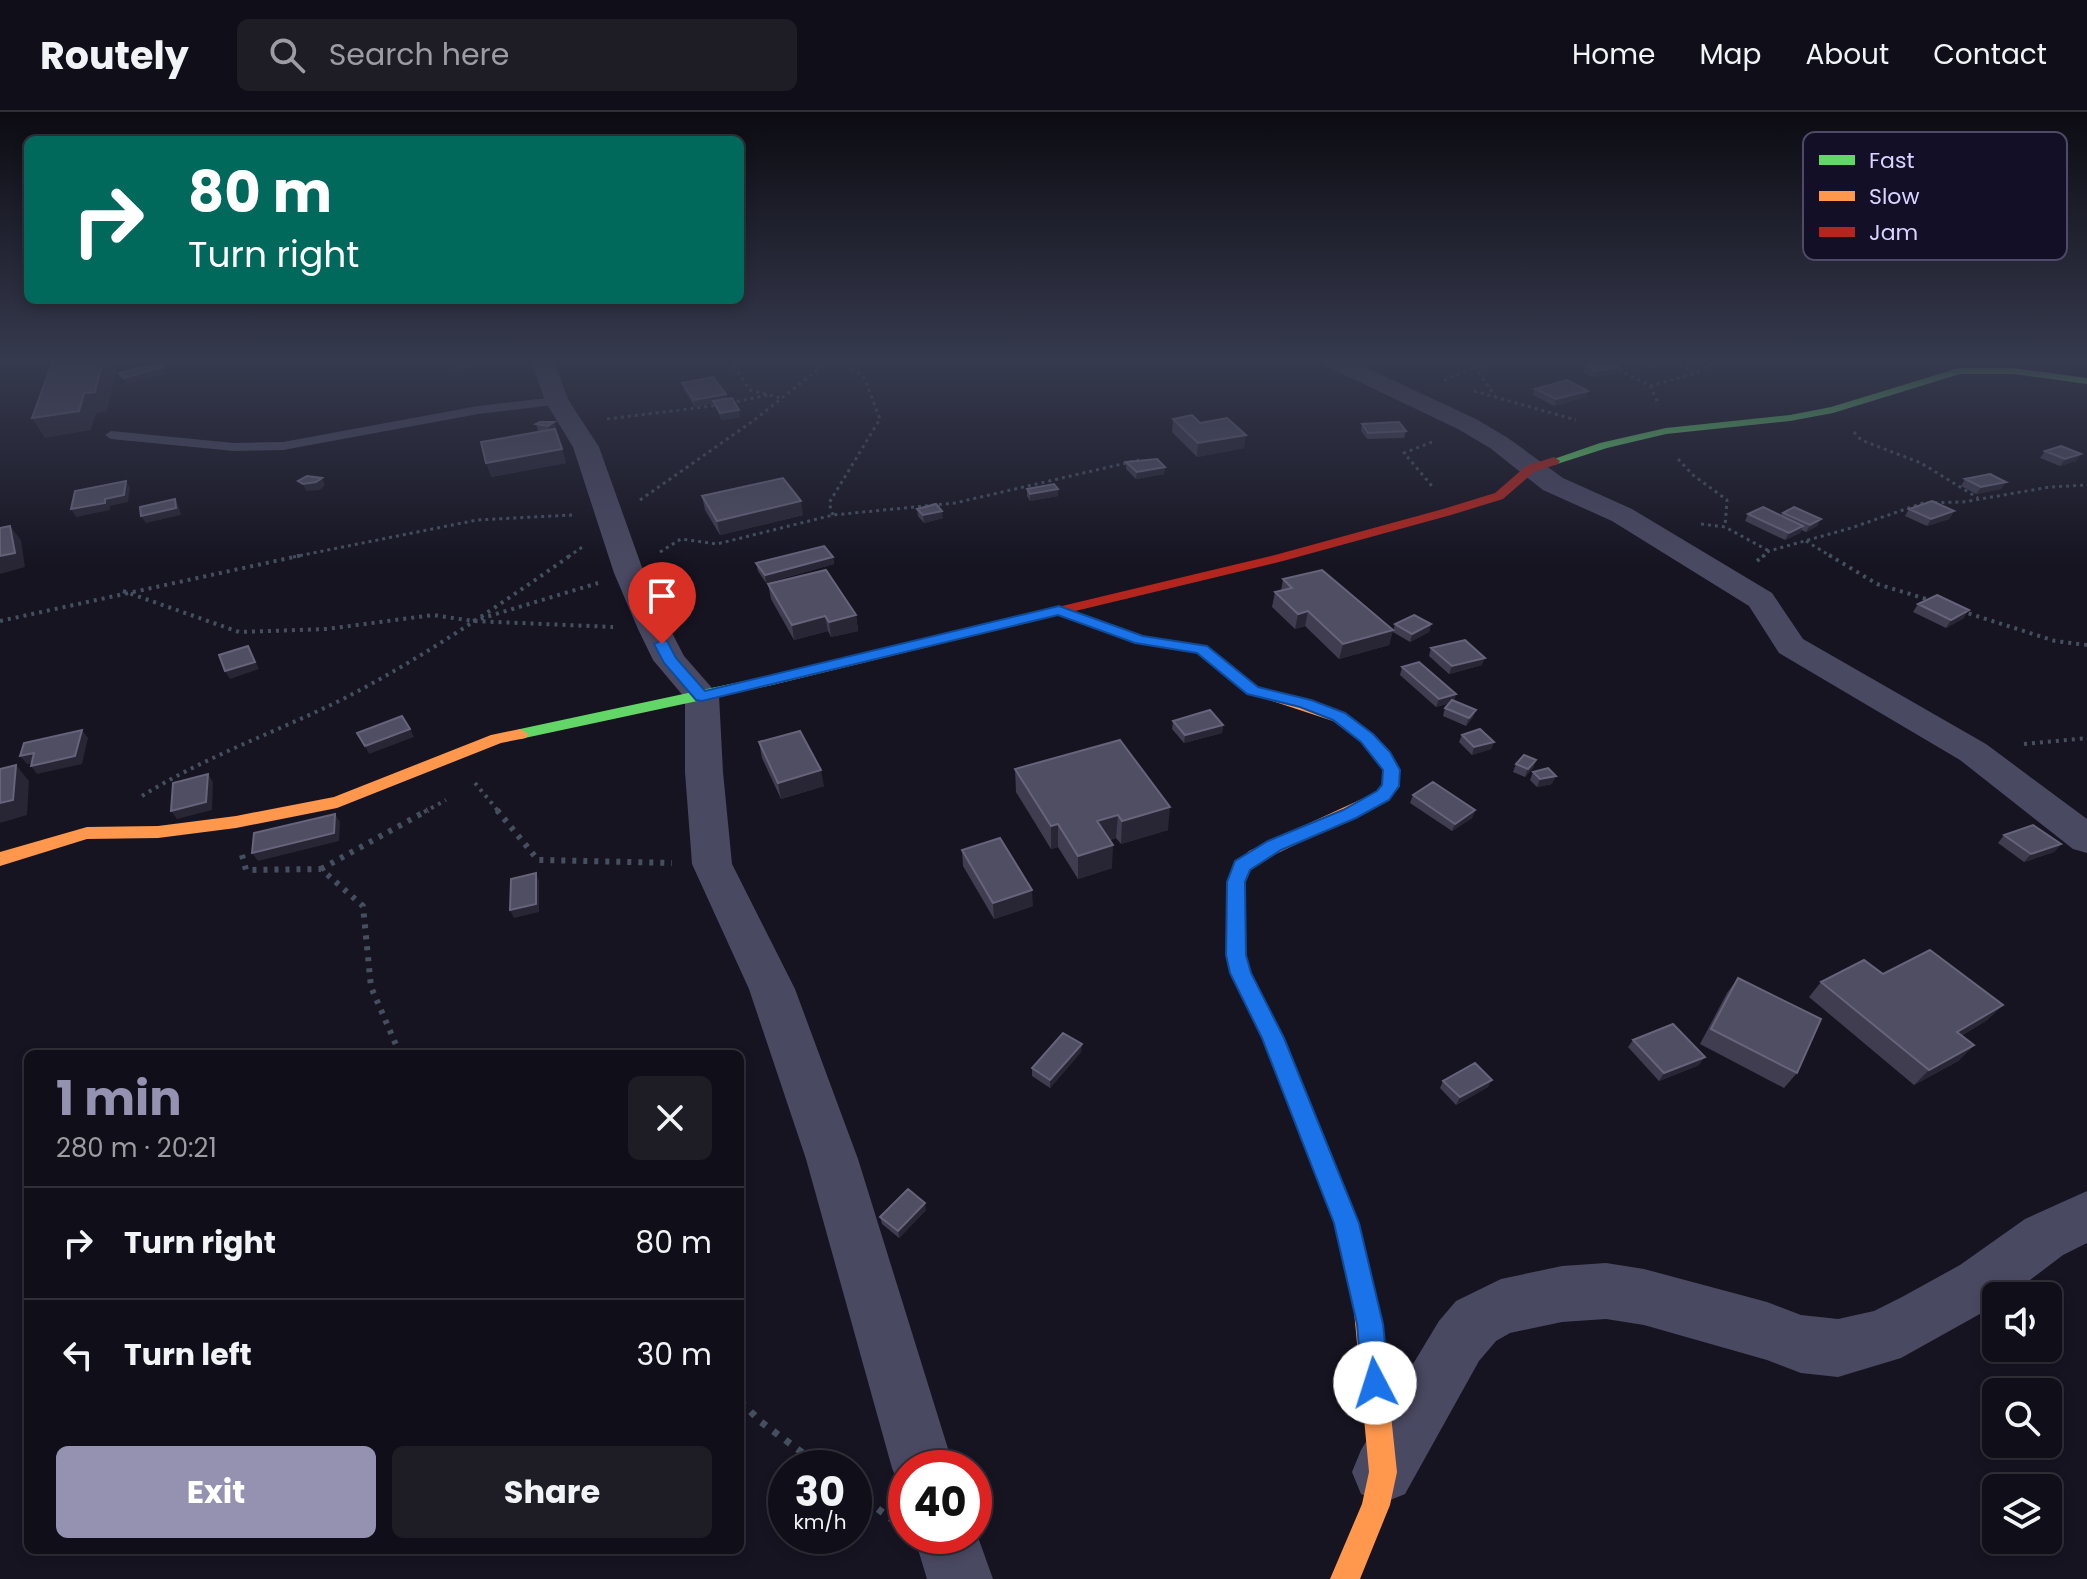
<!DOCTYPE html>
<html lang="en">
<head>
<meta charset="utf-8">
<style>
  :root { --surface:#100f19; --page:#1e1d26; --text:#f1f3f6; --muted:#9c9ca2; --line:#302f38; --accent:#9591b1 }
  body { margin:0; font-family:Poppins,sans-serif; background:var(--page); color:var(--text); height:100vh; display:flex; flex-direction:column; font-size:30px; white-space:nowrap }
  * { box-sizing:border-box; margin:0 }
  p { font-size:26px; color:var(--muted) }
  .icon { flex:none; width:44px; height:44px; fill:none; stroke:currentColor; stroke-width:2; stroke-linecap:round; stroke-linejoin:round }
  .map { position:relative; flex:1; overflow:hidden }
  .panel { position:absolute; left:24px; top:938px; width:720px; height:504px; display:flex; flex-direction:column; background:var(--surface); border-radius:12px; box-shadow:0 4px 12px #0003,0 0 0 2px var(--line) }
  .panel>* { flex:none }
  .hud { position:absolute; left:24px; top:24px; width:720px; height:168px; border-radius:12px; box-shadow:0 4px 12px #0003,0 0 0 2px var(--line); background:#00695c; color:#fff; overflow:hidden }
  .buttons { position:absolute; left:1982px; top:1170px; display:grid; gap:16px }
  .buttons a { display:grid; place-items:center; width:80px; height:80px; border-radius:12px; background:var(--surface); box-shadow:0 4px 12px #0003,0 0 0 2px var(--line); font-size:40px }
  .speed { position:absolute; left:768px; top:1338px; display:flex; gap:16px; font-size:40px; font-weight:700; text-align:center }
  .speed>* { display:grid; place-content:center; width:104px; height:104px; border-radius:50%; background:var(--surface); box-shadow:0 4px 12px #0003,0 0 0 2px var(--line); line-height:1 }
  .speed small { font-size:20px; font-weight:400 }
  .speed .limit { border:12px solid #d22; background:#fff; color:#111 }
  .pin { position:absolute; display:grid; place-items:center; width:68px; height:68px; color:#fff; margin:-82px -34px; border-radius:50% 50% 50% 0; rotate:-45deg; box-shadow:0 0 8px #0007 }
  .pin .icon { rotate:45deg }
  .me { position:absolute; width:88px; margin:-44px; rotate:355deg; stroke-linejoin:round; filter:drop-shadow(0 0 6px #0008) }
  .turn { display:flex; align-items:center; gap:28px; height:168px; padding:0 32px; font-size:36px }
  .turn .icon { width:104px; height:104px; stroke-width:2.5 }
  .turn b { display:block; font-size:56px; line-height:68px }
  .round { display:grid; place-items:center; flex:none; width:84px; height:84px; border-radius:12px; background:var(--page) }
  .headline { display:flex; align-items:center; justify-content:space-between; height:136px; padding:0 32px }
  h1 { font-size:48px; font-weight:700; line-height:60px; color:var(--accent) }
  .primary-button { display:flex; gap:16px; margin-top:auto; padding:16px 32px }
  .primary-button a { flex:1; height:92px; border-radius:12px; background:var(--accent); color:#fff; font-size:32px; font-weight:700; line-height:92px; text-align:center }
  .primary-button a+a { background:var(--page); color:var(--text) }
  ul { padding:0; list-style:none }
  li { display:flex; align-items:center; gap:24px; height:112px; padding:0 32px; border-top:2px solid var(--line) }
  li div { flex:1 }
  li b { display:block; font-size:30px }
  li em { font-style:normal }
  header { display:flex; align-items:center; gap:48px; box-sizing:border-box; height:112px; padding:0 40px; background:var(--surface); border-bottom:2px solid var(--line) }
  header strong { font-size:38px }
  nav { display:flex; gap:44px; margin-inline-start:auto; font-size:28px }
  .search { width:560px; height:72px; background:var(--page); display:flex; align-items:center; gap:20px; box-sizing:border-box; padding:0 28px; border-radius:12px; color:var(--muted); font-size:30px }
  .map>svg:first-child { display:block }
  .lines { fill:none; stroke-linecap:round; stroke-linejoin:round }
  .path-far3 { stroke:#44505f; stroke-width:3; stroke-dasharray:3 4; stroke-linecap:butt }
  .path-far2 { stroke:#44505f; stroke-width:4; stroke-dasharray:3 5; stroke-linecap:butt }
  .path-far1 { stroke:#44505f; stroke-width:6; stroke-dasharray:4 7; stroke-linecap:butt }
  .path { stroke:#44505f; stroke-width:7; stroke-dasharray:6 9; stroke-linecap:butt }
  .lane { fill:#4a4962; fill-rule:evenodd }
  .street { fill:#4a4962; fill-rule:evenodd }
  .fast { fill:#63d668; fill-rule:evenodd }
  .slow { fill:#ff974d; fill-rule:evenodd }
  .jam { fill:#b3261e; fill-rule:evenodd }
  .wall { fill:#403d50 }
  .shaded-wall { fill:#282635 }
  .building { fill:#504e63; stroke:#66637b; stroke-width:2 }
  .route { fill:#1a73e8; stroke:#114b97; stroke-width:2 }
  .key { fill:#130f26; stroke:#4e4a67; stroke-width:2 }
  .key-label { font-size:22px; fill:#d9d4ff }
</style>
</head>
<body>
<header>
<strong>Routely</strong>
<div class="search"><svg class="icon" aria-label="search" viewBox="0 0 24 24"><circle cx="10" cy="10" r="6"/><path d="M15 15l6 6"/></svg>Search here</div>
<nav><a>Home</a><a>Map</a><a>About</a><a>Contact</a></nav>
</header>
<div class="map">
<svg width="2087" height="1467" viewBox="0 0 2087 1467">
  <rect width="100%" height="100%" fill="#161421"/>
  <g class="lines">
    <!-- path-far3 -->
    <path class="path-far3" d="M739 248 735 256 750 278 781 286
      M1462 248 1475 255 1495 284
      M1600 248 1650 274 1659 293
      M1673 248 1695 260
      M1444 268 1475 255 1520 248
      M1650 274 1696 261 1717 248
      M1474 279 1576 308
      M730 291 768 283
      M607 307 720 293
      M1854 320 1861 328 1921 351 1978 386
      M1432 330 1404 341 1432 374
      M1678 347 1693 363 1727 388 1725 415
      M640 388 753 309 830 248
      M833 403 829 391 880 307 864 265 841 248
      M1701 412 1725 415 1769 439
      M1806 429 1832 445
      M660 440 681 427 717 432 833 403 955 391 1139 348
      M293 445 477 408 572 403
      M568 445 585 433
      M1762 445 1769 439 1851 416 1923 391 1963 390 2050 375 2087 373"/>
    <!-- path-far2 -->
    <path class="path-far2" d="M1829 443 1877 472 1933 489
      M1757 449 1765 443
      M123 479 239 520 327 517 433 503 473 509 613 515
      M1961 499 2055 529 2087 533
      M0 509 303 443
      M473 509 598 471
      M2024 632 2087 626
      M475 671 499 700
      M142 684C206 644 277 620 345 586 424 545 498 494 571 443
      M424 700 446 688"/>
    <!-- path-far1 -->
    <path class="path-far1" d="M497 698 538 748 672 751
      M242 743 246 758 321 757 363 794 371 875 400 942
      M321 757 428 698"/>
    <!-- path -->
    <path class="path" d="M740 1289 761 1310 823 1356
      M854 1379 898 1412"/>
    <!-- lane -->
    <path class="lane" d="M557 285 563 289 561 292 478 302 283 338 234 339 111 327 105 323 111 319 234 331 283 330 478 294Z"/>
    <!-- street -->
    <path class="street" d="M531 248H553L569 289 599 335 644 461 670 517 684 544 719 584 723 660 732 752 795 877 858 1047 954 1356H906V1380L901 1378 892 1356 806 1047 749 877 692 752 685 660V586L653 548 638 517 614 461 573 335 545 289Z
      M1321 248H1350L1476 307 1508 326 1563 366 1632 397 1772 481 1803 527 1986 632 2087 707V741L2073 737 1960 648 1779 541 1749 494 1612 409 1543 378 1490 336 1458 317 1324 253Z
      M2087 1079V1131L2063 1143 2009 1184H1996V1193L1901 1246 1838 1265 1801 1261 1767 1248 1644 1213 1606 1207 1562 1210 1510 1221 1496 1229 1479 1249 1405 1382 1383 1391 1361 1382 1352 1360 1361 1338 1439 1209 1456 1189 1501 1167 1562 1154 1606 1151 1644 1157 1767 1190 1801 1203 1838 1207 1874 1199 1902 1185 1960 1153 2025 1107Z
      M974 1414 993 1467H927L914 1424H974Z"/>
    <!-- fast -->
    <path class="fast" d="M1959 256H2013L2087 266V272L2013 262H1960L1833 301 1790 309 1666 322 1607 336 1554 353 1548 349 1600 331 1666 316 1790 303 1831 295Z
      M1042 499 1047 500V506L772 573 520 627 512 622 520 617 772 563Z"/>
    <!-- slow -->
    <path class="slow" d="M1059 494 1144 524 1206 534 1258 575 1345 601 1373 622 1398 654 1400 674 1389 688 1261 749 1251 757H1239L1236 752 1249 739 1377 680 1383 673 1384 659 1361 630 1333 609 1248 581 1197 541 1136 531 1054 501 1052 498Z
      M520 617 528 622 526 626 501 631 337 696 236 716 158 726 87 727 0 754V740L87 715 158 714 236 704 334 685 491 623Z
      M1367 1186 1376 1190 1380 1199 1397 1360 1390 1393 1360 1467H1330L1362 1392 1369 1360 1354 1199 1358 1190Z"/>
    <!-- jam -->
    <path class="jam" d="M1554 345 1560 349 1558 352 1534 360 1503 387 1451 403 1283 449 1042 507 1035 503 1037 500 1275 443 1443 397 1495 381 1526 354Z
      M1245 745 1254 752 1245 770 1246 843 1250 861 1284 926 1359 1111 1380 1199 1376 1208 1367 1212 1358 1208 1354 1199 1335 1111 1262 926 1230 861 1226 843 1227 770 1239 747Z"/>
  </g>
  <!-- wall -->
  <path class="wall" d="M1637 248H1675L1674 250 1651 255Z
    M1586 253 1615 262 1593 265 1583 260Z
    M682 271 726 282 727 286 740 305 722 308 714 291 695 295 684 278Z
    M1535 277 1586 285 1554 294 1533 283Z
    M1173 307 1200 311 1244 336 1197 345 1172 320Z
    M554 310 566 351 491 365 538 319 536 312Z
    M1362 312 1406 319 1404 326 1367 327 1361 319Z
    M2045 339 2076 349 2060 354 2040 346Z
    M1126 350 1165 355 1164 362 1136 367 1126 357Z
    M1965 367 2001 377 1976 382 1961 374Z
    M1027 377 1058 384 1030 389 1027 384Z
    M702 384 803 403 720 423 705 398Z
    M917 397 943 406 924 411 918 404Z
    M1909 397 1954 399 1949 407 1927 414 1905 404Z
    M1783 401 1817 414 1806 420 1801 418 1800 421 1785 428 1745 409 1748 402 1781 404Z
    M833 445 834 452 766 471 758 459 756 451Z
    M1283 467 1393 518 1389 533 1339 547 1305 514 1295 517 1272 495 1275 480 1281 479Z
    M768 472 856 503 858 519 831 525 828 519 794 528 771 487Z
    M1918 492 1964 506 1946 516 1913 500Z
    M1395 512H1431L1429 520 1410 530 1393 520Z
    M1431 536 1482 553 1449 562 1429 544Z
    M1402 555 1454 589 1473 605 1466 614 1443 604 1445 596 1450 591 1436 595 1400 563Z
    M1173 609 1223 613 1222 621 1184 631 1172 617Z
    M1462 623 1494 630 1491 637 1472 643 1459 630Z
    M759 630 824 674 781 687 762 646Z
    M1536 648 1533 656 1525 665 1513 660 1516 652Z
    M1015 657 1168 718 1121 732 1116 726 1110 728 1112 756 1078 767 1058 735 1051 737 1016 680Z
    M1533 660 1552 672 1537 675 1530 668Z
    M1413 683 1475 698 1472 706 1452 719 1410 691Z
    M2004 723 2061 732 2054 740 2024 750 1998 731Z
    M962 738 1033 794 994 807 963 754Z
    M1883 862 2003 893 1987 908 1961 924 1974 933 1958 949 1914 973 1809 885 1821 870Z
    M1738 866 1797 961 1784 976 1700 932 1727 881Z
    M1633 928 1699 953 1659 969 1628 935Z
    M1081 940 1050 976 1032 964V956Z
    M1443 969 1488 975 1456 993 1440 976Z
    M926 1098 899 1126 882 1112 880 1105Z"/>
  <!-- shaded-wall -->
  <path class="shaded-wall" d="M103 248H110L116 258 107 299 96 301 91 318 45 326 32 306 84 281Z
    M310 248H343L313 254Z
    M450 248H505L454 259Z
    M894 248H920L894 254Z
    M1654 248H1675L1674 250 1651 255Z
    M164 255 167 262 127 272 123 266Z
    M1618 255 1615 262 1593 265 1595 259Z
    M1588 279 1586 285 1554 294 1556 287Z
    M726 282 727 288 695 295 694 288Z
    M739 298 740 305 722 308 720 301Z
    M554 310 556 316 550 321 548 314Z
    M1246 323 1244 336 1197 345 1198 331Z
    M562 337 566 351 491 365 486 351Z
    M2081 342 2076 349 2060 354 2065 347Z
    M1165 355 1164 362 1136 367 1137 360Z
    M322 366 325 373 320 378 306 379 303 372Z
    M126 369 130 376 128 390 110 394V398L76 405 71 397 105 387Z
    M2006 370 2001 377 1976 382 1981 375Z
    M1058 377V384L1030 389V382Z
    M175 387 179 395 181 403 146 411 141 404Z
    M801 389 803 403 720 423 717 409Z
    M942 399 943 406 924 411 923 403Z
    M1954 399 1949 407 1927 414 1931 407Z
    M1821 407 1817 414 1806 420 1810 413Z
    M10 414 21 428 25 455 0 462V444Z
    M1803 414 1800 421 1785 428 1789 421Z
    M833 445 834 452 766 471 765 463Z
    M1969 498 1964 506 1946 516 1951 508Z
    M1308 499 1305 514 1295 517 1298 502Z
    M856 503 858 519 831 525 829 510Z
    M825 504 828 519 794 528 792 513Z
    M1431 512 1429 520 1410 530 1412 522Z
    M1393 518 1389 533 1339 547 1343 532Z
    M248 534 259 557 230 567 225 559Z
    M1485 546 1482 553 1449 562 1452 554Z
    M1456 582 1454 590 1436 595 1439 587Z
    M1476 598 1473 605 1466 614 1469 606Z
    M1223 613 1222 621 1184 631 1185 623Z
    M410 617 414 625 369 642 365 634Z
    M82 618 88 626 82 652 37 662 31 654Z
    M1494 630 1491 637 1472 643 1474 635Z
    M34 641 41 649 27 652 20 644Z
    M1536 648 1533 656 1525 665 1528 657Z
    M16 653 29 669 27 703 0 711V691Z
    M821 658 824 674 781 687 778 671Z
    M208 662 213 670 212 698 177 707 171 699Z
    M1556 664 1552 672 1537 675 1540 667Z
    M1170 695 1168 718 1121 732 1122 709Z
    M1475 698 1472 706 1452 719 1455 712Z
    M335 702 340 710 339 729 258 749 252 741Z
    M1118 703 1116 726 1096 732 1097 709Z
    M1058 712V735L1051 737V714Z
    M2061 732 2054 740 2024 750 2031 742Z
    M1113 733 1112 756 1078 767V744Z
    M536 761 539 769V800L514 806 510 798Z
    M1032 778 1033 794 994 807 993 791Z
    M2003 893 1987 908 1942 935 1957 920Z
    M1082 932 1081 940 1050 976V968Z
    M1974 933 1958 949 1914 973 1929 958Z
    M1705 945 1699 953 1659 969 1664 961Z
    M1492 968 1488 975 1456 993 1460 985Z
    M925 1091 926 1098 899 1126 898 1119Z"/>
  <!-- building -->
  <path class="building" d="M53 248H103L95 280 84 281 79 299 32 306Z
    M1608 250 1618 255 1595 259 1586 253Z
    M160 251 164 255 123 266 119 261Z
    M713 265 726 282 694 288 682 271Z
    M1567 268 1588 279 1556 287 1535 277Z
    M732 286 739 298 720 301 713 289Z
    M1192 303 1200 311 1227 306 1246 323 1198 331 1173 307Z
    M540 310H554L548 314 536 312Z
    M1399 310 1406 319 1368 321 1362 312Z
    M555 317 562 337 486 351 481 330Z
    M2061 334 2081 342 2065 347 2045 339Z
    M1157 347 1165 355 1137 360 1126 350Z
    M1990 362 2006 370 1981 375 1965 367Z
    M307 364 322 366 316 370 303 372 298 369Z
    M783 366 801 389 717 409 702 384Z
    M126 369 124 383 105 387V391L71 397 75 379Z
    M1054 372 1058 377 1030 382 1027 377Z
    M175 387 176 396 141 404 140 395Z
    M1932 389 1954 399 1931 407 1909 397Z
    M936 392 942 399 923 403 917 397Z
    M1763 395 1803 414 1789 421 1748 402Z
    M1794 395 1821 407 1810 413 1783 401Z
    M10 414 15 441 0 444V416Z
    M824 434 833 445 765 463 756 451Z
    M826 458 856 503 829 510 825 504 792 513 768 472Z
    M1322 458 1393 518 1343 532 1308 499 1298 502 1275 480 1292 476 1283 467Z
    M1937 483 1969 498 1951 508 1918 492Z
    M1414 503 1431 512 1412 522 1395 512Z
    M1465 528 1485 546 1452 554 1431 536Z
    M248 534 255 550 225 559 219 543Z
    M1419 550 1456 582 1439 587 1402 555Z
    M1452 588 1476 598 1469 606 1445 596Z
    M1210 598 1223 613 1185 623 1173 609Z
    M402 604 410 617 365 634 357 621Z
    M1480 617 1494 630 1474 635 1462 623Z
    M82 618 75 644 31 654 34 641 20 644 24 631Z
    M800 619 821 658 778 671 759 630Z
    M1120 628 1170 695 1122 709 1118 703 1097 709 1113 733 1078 744 1058 712 1051 714 1015 657Z
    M1524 643 1536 648 1528 657 1516 652Z
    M16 653 13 688 0 691V657Z
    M1548 656 1556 664 1540 667 1533 660Z
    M208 662 206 690 171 699 173 671Z
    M1433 670 1475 698 1455 712 1413 683Z
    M335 702 334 721 252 741 254 721Z
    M2033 713 2061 732 2031 742 2004 723Z
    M1000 726 1032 778 993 791 962 738Z
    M536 761V792L510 798 511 767Z
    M1930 838 2003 893 1957 920 1974 933 1929 958 1821 870 1864 848 1883 862Z
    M1738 866 1821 907 1797 961 1711 917Z
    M1673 912 1705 945 1664 961 1633 928Z
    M1063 921 1082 932 1050 968 1032 956Z
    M1475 951 1492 968 1460 985 1443 969Z
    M908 1077 925 1091 898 1119 880 1105Z"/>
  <!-- sky -->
  <linearGradient id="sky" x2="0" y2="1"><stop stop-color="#0c0b12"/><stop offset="0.55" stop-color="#363a4e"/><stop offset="1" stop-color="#363a4e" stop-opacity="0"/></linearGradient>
  <rect width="2087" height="453" fill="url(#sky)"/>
  <!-- route -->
  <path class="route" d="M1059 494 1143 524 1207 534 1258 575 1311 588 1345 601 1373 622 1390 640 1400 658 1399 674 1389 688 1356 706 1281 738 1250 758 1245 770 1246 843 1251 861 1284 926 1359 1111 1383 1212 1389 1271 1385 1281 1375 1285 1366 1281 1362 1271 1357 1212 1334 1111 1262 926 1230 861 1226 843 1227 770 1235 749 1268 729 1343 698 1377 679 1382 673 1383 658 1361 630 1333 608 1300 595 1247 582 1197 541 1135 531 1058 503 702 589 696 588 664 551 654 532 662 528 667 529 676 546 705 579Z"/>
  <!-- legend -->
  <rect x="1803" y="20" width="264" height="128" rx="12" class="key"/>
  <rect x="1819" y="43" width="36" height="10" fill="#63d668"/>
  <rect x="1819" y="79" width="36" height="10" fill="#ff974d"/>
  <rect x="1819" y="115" width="36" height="10" fill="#b3261e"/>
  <g class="key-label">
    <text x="1869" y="56">Fast</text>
    <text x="1869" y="92">Slow</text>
    <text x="1869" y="128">Jam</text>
  </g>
</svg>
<div class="buttons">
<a><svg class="icon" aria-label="sound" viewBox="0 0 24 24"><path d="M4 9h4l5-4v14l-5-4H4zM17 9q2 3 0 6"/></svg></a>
<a><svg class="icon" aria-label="search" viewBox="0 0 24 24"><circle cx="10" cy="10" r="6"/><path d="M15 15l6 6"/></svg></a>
<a><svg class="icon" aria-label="layers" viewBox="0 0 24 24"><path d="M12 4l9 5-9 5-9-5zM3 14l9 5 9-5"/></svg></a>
</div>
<div class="speed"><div>30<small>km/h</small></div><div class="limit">40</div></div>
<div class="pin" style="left:662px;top:532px;background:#d93025"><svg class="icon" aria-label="arrive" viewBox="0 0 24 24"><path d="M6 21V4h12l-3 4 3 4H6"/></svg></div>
<svg class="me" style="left:1375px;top:1271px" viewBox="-20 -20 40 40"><circle r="19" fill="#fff"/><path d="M0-13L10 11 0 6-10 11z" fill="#1a73e8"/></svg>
<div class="hud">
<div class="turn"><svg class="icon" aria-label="right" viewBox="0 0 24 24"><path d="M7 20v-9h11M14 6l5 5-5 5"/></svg><div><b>80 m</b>Turn right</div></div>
</div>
<section class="panel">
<div class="headline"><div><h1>1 min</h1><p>280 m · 20:21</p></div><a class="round"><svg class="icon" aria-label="close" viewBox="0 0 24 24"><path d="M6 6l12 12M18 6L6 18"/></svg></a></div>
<ul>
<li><svg class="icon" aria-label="right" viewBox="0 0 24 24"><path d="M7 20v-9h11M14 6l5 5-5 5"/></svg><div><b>Turn right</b></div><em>80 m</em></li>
<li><svg class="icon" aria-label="left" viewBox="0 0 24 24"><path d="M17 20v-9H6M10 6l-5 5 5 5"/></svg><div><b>Turn left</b></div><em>30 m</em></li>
</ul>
<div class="primary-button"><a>Exit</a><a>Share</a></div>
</section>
</div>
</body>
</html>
